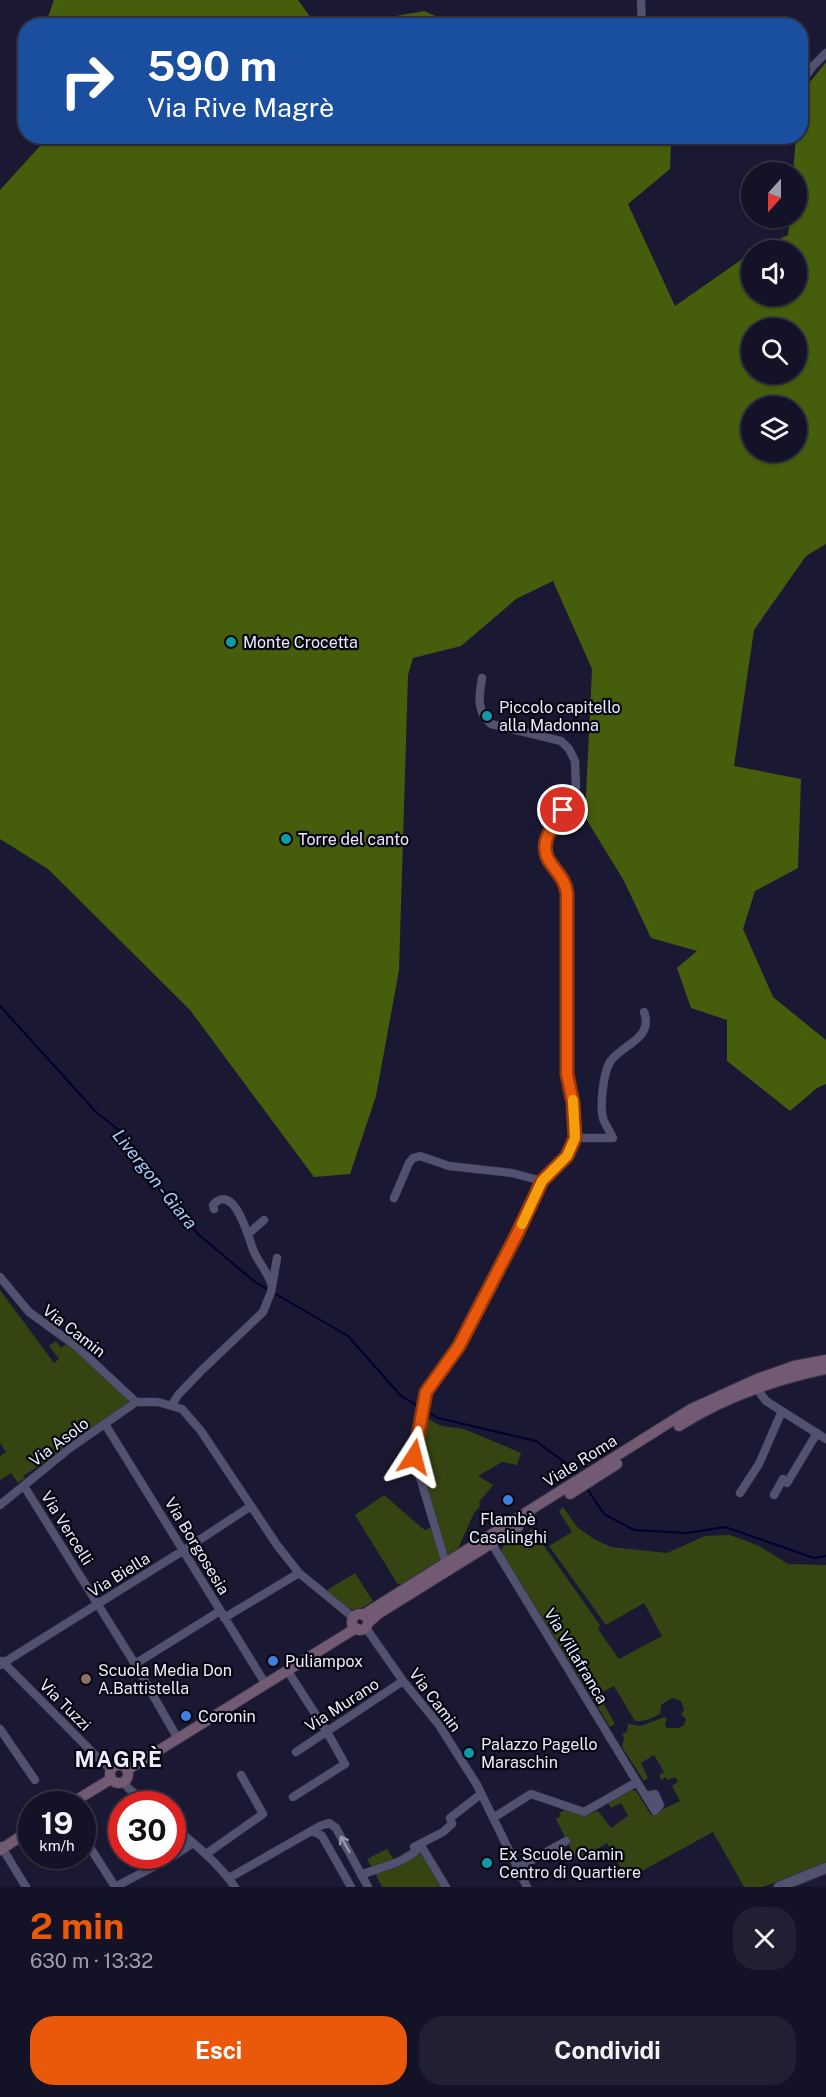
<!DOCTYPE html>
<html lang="it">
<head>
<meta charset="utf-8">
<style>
  :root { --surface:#141226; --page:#212032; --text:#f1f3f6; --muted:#9d9ea7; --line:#333243; --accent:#ea580c }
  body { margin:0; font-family:"Public Sans",sans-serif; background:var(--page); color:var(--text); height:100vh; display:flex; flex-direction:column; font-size:22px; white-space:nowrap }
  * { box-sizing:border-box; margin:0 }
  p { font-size:20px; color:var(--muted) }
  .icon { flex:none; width:33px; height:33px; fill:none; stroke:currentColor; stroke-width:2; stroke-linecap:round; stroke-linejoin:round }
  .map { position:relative; height:1887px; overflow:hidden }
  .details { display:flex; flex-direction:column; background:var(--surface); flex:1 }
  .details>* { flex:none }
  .hud { position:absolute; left:18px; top:18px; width:790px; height:126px; border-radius:24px; box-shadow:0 2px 4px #0004,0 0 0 2px var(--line); background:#1a4fa0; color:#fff; overflow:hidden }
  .needle { width:39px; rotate:201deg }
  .buttons { position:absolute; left:741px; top:162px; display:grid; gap:12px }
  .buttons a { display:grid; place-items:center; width:66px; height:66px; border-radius:50%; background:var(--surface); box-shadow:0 2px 4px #0004,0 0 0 2px var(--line); font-size:30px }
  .speed { position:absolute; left:18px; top:1791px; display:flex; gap:12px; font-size:30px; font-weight:700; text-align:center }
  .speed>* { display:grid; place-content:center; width:78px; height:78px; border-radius:50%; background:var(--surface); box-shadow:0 2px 4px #0004,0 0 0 2px var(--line); line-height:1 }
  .speed small { font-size:15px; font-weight:400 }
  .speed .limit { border:9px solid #d22; background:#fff; color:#111 }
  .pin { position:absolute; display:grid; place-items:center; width:51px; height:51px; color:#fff; margin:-26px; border:3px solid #fff; border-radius:50%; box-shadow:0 2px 6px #0007 }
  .me { position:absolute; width:66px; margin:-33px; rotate:9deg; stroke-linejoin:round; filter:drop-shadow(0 0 4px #0008) }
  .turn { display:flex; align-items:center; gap:21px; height:126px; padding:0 30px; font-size:27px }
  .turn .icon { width:78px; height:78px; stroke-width:2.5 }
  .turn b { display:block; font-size:42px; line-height:51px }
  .round { display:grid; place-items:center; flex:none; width:63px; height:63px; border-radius:24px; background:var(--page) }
  .headline { display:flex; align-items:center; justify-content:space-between; height:102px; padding:0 30px }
  h1 { font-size:36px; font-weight:700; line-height:45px; color:var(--accent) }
  .action { display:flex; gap:12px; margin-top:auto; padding:12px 30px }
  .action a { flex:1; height:69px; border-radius:24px; background:var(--accent); color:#fff; font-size:24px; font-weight:700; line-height:69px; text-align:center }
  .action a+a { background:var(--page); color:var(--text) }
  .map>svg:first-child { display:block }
  .green { fill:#354512 }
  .forest { fill:#465d0c; fill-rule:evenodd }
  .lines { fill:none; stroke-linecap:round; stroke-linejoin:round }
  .stream { stroke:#000031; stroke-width:2 }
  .minor-casing { stroke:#343147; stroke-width:9 }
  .tertiary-casing { stroke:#343147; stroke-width:12 }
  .secondary-casing { stroke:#343147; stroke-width:12 }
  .minor { stroke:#525170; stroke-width:8 }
  .tertiary { stroke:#525170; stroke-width:10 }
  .secondary { stroke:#735a73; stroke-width:10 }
  .oneway { stroke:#9796af }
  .route-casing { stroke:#983908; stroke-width:15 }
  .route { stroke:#ea580c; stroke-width:10 }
  .slow { stroke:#f59e0b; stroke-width:10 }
  .culture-dot { fill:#0f9aa8; stroke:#060610; stroke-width:2 }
  .shop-dot { fill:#3f7fe0; stroke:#060610; stroke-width:2 }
  .education-dot { fill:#8d6e63; stroke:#060610; stroke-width:2 }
  .labels { text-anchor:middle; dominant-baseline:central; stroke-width:4.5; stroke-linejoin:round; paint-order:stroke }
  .poi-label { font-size:16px; fill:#ebebfd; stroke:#060610; text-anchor:start }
  .street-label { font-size:16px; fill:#ebebfd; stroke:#060610 }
  .water-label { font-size:18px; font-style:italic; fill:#a7cbfd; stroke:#060610 }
  .district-label { font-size:22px; font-weight:bold; letter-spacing:1.5px; fill:#ebebfd; stroke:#060610 }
</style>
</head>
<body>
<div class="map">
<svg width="826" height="1887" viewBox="0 0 826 1887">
  <rect width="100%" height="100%" fill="#1b1833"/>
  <!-- green -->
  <path class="green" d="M0 1290 54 1363 59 1359 49 1346 56 1341 61 1348 68 1343 130 1399 125 1405 68 1447 23 1476 25 1478 18 1483 11 1473 0 1480V1456L6 1452 0 1443Z
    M423 1416 441 1426 464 1429 521 1453 517 1465 502 1462 478 1476 493 1485 479 1502 480 1506 474 1513 457 1551 451 1555 447 1554 417 1460Z
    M384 1495 422 1528 425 1530 432 1527 441 1556 439 1561 402 1585 397 1583 355 1515Z
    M563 1507 577 1527 594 1539 611 1547 667 1553 705 1536 730 1535 759 1546 788 1564 826 1565V1863L763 1887H744L713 1832 627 1879 607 1843 580 1860 579 1858 576 1859 556 1819 561 1816 559 1813 565 1810 584 1815 598 1811 611 1828 628 1816 621 1803 611 1808 608 1803 632 1789 636 1791 651 1815 680 1801 672 1786 678 1782 675 1777 668 1780 666 1777 661 1780 659 1775 664 1772 654 1755 641 1763 648 1778 644 1781 622 1747 624 1738 622 1734 627 1732 628 1724 641 1726 664 1717 667 1719 665 1724 666 1728H679L684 1725 686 1719 681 1714 684 1710 681 1701 672 1698 661 1705 660 1714C652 1718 644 1722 635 1721L614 1686 598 1694 615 1724 610 1727 501 1551 503 1546 532 1529 600 1625 598 1629 619 1659 662 1636 644 1603 606 1625 549 1546 572 1532 559 1511Z
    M355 1573 373 1601 357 1611 345 1607 327 1590Z
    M421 1848 445 1887H382L374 1871Z
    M387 1849 394 1860 407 1851 414 1850 408 1855 372 1868 367 1859Z"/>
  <!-- forest -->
  <path class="forest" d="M54 0H298L316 25H324H45Z
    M424 11 457 25H346Z
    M826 62V544L806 556 754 630 734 766 801 779 798 868 755 891 743 929 773 997 826 1040V1084L817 1088 790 1111 727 1061V1020L691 1008 677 968 697 951 651 938 624 881 585 817 592 669 553 581 516 599 461 646 413 658 408 675 399 970 376 1096 350 1174 314 1177 190 1010 48 869 0 839V190L40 146 39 137H658L671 143 670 169 628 204 675 306 751 253 752 296H796V250H756L788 235 790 218H796V172H793L796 137 801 136V93ZM752 328H796V374H752ZM752 406H796V452H752Z"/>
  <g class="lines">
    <!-- stream -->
    <path class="stream" d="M0 1006 97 1113 120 1131 145 1172 199 1235 255 1282 348 1336 401 1396 438 1418 536 1441 571 1467 577 1475
      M586 1487 604 1514 634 1530 687 1533 725 1527 814 1558 826 1556"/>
    <!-- minor casing -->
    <g class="minor-casing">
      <path id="minor" d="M641 0 642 26
        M801 83 813 66 826 53
        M759 136 765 141 770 136
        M575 1138H613C610 1132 607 1127 604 1121 599 1110 603 1073 610 1062 622 1044 654 1039 644 1012
        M394 1198 409 1163 413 1158 420 1156 449 1166 512 1173 542 1181
        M214 1209 213 1205C235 1181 249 1240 254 1252 259 1263 268 1273 272 1285
        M248 1234 264 1220
        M0 1277 29 1312 76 1346 136 1402H158L182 1409 201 1431 277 1545 299 1573 354 1618
        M760 1386V1393L766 1401 826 1439
        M172 1405 178 1395 202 1370 263 1312 271 1292 277 1258
        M105 1424 265 1683
        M24 1486 135 1664 178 1739
        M740 1493 759 1464 782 1411
        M774 1495 783 1479 787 1483 817 1433
        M0 1505 70 1448 136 1402
        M492 1544 637 1782 655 1811 660 1805 655 1794 646 1796
        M446 1564 414 1457 424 1399 426 1392 441 1373 475 1315 542 1181 567 1156 575 1138 573 1103 567 1074V893L561 875 546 857 545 850 547 836 571 799 576 787 575 761 569 749 561 741 491 724C476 711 479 696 482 678
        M224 1618 299 1573
        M366 1628 403 1681 439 1725 477 1785 527 1887
        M2 1661 103 1763 112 1769
        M135 1664 220 1611
        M0 1665 184 1550 251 1506
        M287 1670 327 1732 345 1764 293 1797
        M0 1729 35 1780
        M296 1752 403 1681
        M124 1782 128 1788 148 1804
        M493 1818 531 1794 584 1812 637 1782
        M172 1825C195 1844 218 1863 235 1887
        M310 1832H315L322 1836 351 1887
        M82 1835 114 1885 119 1887
        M420 1844 446 1887
        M1 1846 26 1887
        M206 1854 263 1814 241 1775
        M518 1868 566 1841
        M361 1875C380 1867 401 1864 416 1851L414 1847 443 1832 452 1824 450 1818 481 1794
        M229 1878 320 1826 329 1823 336 1828 368 1887
        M115 1887 172 1857 193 1843"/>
    </g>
    <!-- tertiary casing -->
    <g class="tertiary-casing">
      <path id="tertiary" d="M779 1887 826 1868"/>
    </g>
    <!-- secondary casing -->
    <g class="secondary-casing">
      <path id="secondary" d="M679 1426C725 1397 773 1380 826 1369
        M570 1494 617 1464
        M352 1622a8 8 0 1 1 16 0a8 8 0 1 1-16 0Z
        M363 1615 691 1409 757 1379 794 1366 826 1360
        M368 1623 378 1614 518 1527
        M110 1774a9 9 0 1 1 18 0a9 9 0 1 1-18 0Z
        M127 1770 356 1628
        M70 1804 111 1779
        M0 1850 32 1829"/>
    </g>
    <!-- minor -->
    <use href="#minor" class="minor"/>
    <!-- tertiary -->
    <use href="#tertiary" class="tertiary"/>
    <!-- secondary -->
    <use href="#secondary" class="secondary"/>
  </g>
  <!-- one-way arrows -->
  <defs><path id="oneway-shaft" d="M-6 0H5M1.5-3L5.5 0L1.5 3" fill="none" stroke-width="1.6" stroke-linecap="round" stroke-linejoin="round" transform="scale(1.5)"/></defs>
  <use class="oneway" href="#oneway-shaft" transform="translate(345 1844) rotate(-119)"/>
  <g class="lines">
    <!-- route casing -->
    <g class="route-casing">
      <path id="route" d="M414 1457 426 1392 459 1346 517 1234 542 1181 567 1156 575 1138 573 1103 567 1074V893C565 880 559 875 552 865 536 845 552 828 563 810"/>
    </g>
    <!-- route -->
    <use href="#route" class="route"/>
    <!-- slow -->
    <path class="slow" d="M522 1224 542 1181 567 1156 575 1138 573 1100"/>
  </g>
  <!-- markers -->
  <g class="culture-dot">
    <circle cx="231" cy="642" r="6"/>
    <circle cx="487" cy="716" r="6"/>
    <circle cx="286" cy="839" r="6"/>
    <circle cx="469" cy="1753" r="6"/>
    <circle cx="487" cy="1863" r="6"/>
  </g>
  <g class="shop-dot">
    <circle cx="508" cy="1500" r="6"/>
    <circle cx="273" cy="1661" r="6"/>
    <circle cx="186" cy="1716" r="6"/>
  </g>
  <circle class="education-dot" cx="86" cy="1679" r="6"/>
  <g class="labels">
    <!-- poi labels -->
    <g class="poi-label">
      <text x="243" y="642">Monte Crocetta</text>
      <text x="499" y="707">Piccolo capitello<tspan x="499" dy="18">alla Madonna</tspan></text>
      <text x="298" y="839">Torre del canto</text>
      <text x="508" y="1519" text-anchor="middle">Flambè<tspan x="508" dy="18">Casalinghi</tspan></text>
      <text x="285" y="1661">Puliampox</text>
      <text x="98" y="1670">Scuola Media Don<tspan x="98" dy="18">A.Battistella</tspan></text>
      <text x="198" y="1716">Coronin</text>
      <text x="481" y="1744">Palazzo Pagello<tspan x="481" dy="18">Maraschin</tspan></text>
      <text x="499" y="1854">Ex Scuole Camin<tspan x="499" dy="18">Centro di Quartiere</tspan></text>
    </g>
    <!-- street labels -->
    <g class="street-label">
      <text transform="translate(74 1331) rotate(38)">Via Camin</text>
      <text transform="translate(59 1442) rotate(-37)">Via Asolo</text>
      <text transform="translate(580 1461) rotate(-32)">Viale Roma</text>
      <text transform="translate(67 1528) rotate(58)">Via Vercelli</text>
      <text transform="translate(197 1546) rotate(59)">Via Borgosesia</text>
      <text transform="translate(119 1575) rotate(-32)">Via Biella</text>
      <text transform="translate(576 1656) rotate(59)">Via Villafranca</text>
      <text transform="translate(435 1700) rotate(53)">Via Camin</text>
      <text transform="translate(65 1705) rotate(45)">Via Tuzzi</text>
      <text transform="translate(342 1705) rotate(-33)">Via Murano</text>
    </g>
    <!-- water labels -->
    <g class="water-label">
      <text transform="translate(155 1179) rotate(51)">Livergon - Giara</text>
    </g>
    <!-- district labels -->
    <g class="district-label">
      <text x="119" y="1759">MAGRÈ</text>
    </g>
  </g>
</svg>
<div class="buttons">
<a><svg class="needle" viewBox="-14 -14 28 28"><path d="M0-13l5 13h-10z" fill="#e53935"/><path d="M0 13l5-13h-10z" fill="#9d9ea7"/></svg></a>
<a><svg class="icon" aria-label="sound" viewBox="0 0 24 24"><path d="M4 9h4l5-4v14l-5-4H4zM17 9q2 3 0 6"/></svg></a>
<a><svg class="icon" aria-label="search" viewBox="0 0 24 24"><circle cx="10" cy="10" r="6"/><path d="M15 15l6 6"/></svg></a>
<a><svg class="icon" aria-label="layers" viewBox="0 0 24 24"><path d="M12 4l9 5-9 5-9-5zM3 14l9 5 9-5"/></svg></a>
</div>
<div class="speed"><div>19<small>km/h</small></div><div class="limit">30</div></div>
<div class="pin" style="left:563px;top:810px;background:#d93025"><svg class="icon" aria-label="arrive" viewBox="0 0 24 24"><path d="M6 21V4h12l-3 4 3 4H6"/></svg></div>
<svg class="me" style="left:414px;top:1457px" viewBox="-20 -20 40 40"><path d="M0-17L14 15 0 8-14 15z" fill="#ea580c" stroke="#fff" stroke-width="4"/></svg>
<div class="hud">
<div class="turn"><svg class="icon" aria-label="right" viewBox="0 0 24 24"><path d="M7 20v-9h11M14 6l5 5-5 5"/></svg><div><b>590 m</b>Via Rive Magrè</div></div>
</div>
</div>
<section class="details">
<div class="headline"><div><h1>2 min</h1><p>630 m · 13:32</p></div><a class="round"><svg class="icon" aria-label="close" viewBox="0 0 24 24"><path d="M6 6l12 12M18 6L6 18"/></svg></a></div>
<div class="action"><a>Esci</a><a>Condividi</a></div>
</section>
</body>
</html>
